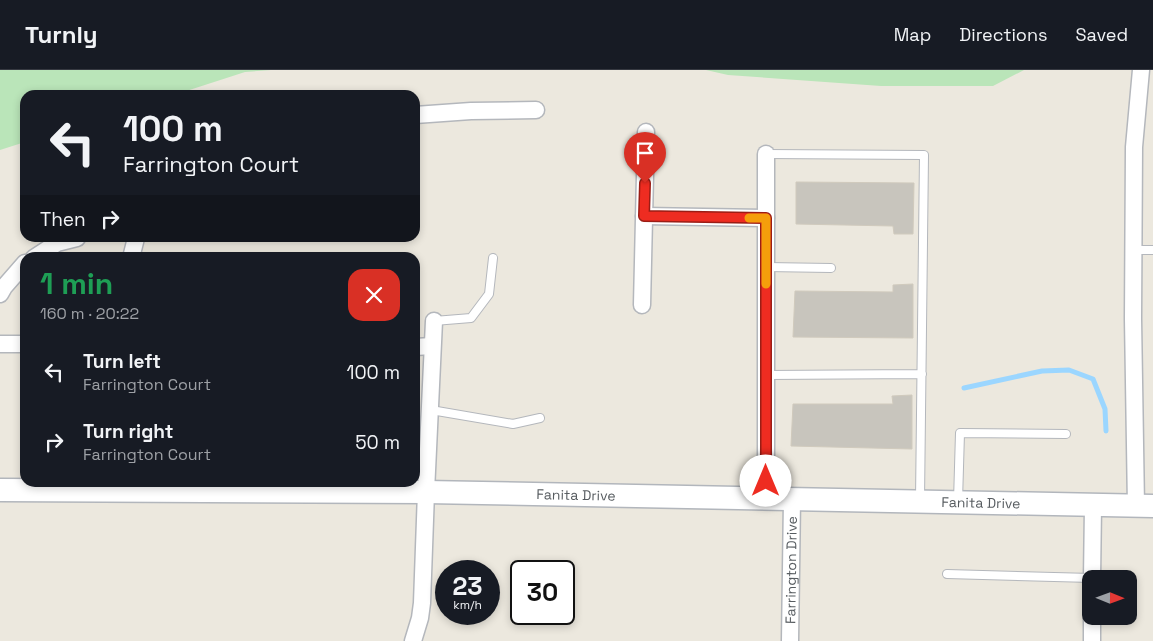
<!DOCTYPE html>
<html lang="en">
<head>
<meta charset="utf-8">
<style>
  :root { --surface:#171b24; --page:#20242c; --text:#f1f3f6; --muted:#9ea1a6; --line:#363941 }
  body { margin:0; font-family:"Space Grotesk",sans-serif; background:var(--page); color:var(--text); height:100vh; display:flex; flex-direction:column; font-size:19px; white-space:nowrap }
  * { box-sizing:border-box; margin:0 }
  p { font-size:16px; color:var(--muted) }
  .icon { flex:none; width:28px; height:28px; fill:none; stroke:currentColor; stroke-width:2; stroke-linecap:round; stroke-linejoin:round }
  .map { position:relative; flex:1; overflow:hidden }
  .drawer { position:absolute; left:20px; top:182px; width:400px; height:235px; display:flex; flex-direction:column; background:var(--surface); border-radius:15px; box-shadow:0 2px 8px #0003 }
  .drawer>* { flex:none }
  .banner { position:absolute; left:20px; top:20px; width:400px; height:152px; border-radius:15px; box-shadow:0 2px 8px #0003; background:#171b24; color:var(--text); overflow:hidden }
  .needle { width:32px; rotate:91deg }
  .buttons { position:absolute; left:1082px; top:500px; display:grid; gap:10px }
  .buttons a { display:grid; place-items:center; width:55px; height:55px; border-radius:10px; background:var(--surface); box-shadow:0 2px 8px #0003; font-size:25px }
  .speed { position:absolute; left:435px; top:490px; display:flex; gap:10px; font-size:25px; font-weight:700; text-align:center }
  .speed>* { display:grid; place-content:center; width:65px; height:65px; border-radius:50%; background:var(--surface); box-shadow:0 2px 8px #0003; line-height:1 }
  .speed small { font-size:12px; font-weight:400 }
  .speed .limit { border:2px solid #111; border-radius:8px; background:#fff; color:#111 }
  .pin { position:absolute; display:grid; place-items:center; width:42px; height:42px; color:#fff; margin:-51px -21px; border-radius:50% 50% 50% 0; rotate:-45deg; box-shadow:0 0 5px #0007 }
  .pin .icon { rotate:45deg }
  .me { position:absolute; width:55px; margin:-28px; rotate:0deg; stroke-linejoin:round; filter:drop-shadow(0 0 4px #0008) }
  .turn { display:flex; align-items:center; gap:18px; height:105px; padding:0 20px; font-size:22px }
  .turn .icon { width:65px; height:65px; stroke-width:2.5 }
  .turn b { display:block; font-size:35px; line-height:42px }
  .then { display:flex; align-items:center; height:48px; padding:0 20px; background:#0003; gap:10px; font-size:19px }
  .round { display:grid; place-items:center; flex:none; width:52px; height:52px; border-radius:15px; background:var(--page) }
  .overview { display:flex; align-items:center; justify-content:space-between; height:85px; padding:0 20px }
  h1 { font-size:30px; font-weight:700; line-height:38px; color:#1e9e55 }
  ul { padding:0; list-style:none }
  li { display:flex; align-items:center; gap:15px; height:70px; padding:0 20px }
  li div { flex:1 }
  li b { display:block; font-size:19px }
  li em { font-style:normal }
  header { display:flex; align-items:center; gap:30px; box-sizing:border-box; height:70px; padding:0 25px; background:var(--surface); border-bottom:1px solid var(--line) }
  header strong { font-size:24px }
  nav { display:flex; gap:28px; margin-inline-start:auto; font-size:18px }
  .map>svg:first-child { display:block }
  .green { fill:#bae5b9 }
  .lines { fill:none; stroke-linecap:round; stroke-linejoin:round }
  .stream { stroke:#9bd6ff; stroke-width:5 }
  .building { fill:#c8c5bd; stroke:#d0cabd }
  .lane-casing { stroke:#b4b7bc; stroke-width:10 }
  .street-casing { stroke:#b4b7bc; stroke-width:19 }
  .secondary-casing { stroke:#b2b6bc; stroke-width:25 }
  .lane { stroke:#fff; stroke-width:8 }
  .street { stroke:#fff; stroke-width:16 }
  .secondary { stroke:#fff; stroke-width:22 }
  .route-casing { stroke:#9b1d15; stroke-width:12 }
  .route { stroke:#ee2c21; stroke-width:9 }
  .slow { stroke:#f59e0b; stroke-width:9 }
  .labels { text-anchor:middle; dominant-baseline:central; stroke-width:4.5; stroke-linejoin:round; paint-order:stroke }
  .street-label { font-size:14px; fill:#575c60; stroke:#fff }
</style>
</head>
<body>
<header>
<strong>Turnly</strong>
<nav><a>Map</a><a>Directions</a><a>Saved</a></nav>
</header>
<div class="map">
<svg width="1153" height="571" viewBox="0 0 1153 571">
  <rect width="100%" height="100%" fill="#ece8de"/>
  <!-- green -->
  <path class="green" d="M0 0H271L245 2 174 25H25V72L0 80Z
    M706 0H1024L993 16H881L728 5Z"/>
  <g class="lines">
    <!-- stream -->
    <path class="stream" d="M964 318 1042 301 1069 300 1093 309 1105 339 1106 361"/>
  </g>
  <!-- building -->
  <path class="building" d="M796 112 914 113 913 164H894L893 156 796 154Z
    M913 214V268L793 267 795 221 893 222V215Z
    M912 325V379L791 376 793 334H893L892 326Z"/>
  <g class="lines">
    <!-- lane casing -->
    <g class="lane-casing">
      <path id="lane" d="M766 84 924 85 920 430
        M1134 180H1153
        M766 197 831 198
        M434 251 471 248 489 224 493 188
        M766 305 922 304
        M431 340 513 354 540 348
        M958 431 960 363 1066 364
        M947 504 1092 508"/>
    </g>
    <!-- street casing -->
    <g class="street-casing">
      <g id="street">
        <path d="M415 45 471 41 536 40"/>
        <path d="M644 146 766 148"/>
        <path d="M34 188 57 173 77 168"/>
        <path d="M131 188 136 168"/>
        <path d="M0 224 4 217 25 193"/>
        <path d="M642 235 646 62"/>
        <path d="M0 274H25"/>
        <path d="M415 277 432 276"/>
        <path d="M766 428V84"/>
        <path d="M1136 437 1133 249 1134 77 1141 0"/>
        <path d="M1092 509 1093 436"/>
        <path d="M413 571 420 548 422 533 426 422 434 251"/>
        <path id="s1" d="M790 571 792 429"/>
        <path d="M1092 571V546"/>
      </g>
    </g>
    <!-- secondary casing -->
    <g class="secondary-casing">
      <g id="secondary">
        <path id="s2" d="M0 420 426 422 1153 436"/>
      </g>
    </g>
    <!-- lane -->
    <use href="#lane" class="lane"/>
    <!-- street -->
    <use href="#street" class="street"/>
    <!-- secondary -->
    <use href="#secondary" class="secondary"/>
  </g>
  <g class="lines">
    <!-- route casing -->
    <g class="route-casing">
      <path id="route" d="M645 113 644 146 766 148V411"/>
    </g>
    <!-- route -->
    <use href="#route" class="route"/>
    <!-- slow -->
    <path class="slow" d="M749 148H766V214"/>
  </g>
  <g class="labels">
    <!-- street labels -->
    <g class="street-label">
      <text stroke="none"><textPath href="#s2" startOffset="576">Fanita Drive</textPath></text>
      <text stroke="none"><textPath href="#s2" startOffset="981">Fanita Drive</textPath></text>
      <text stroke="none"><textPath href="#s1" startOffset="71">Farrington Drive</textPath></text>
    </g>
  </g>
</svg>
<div class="buttons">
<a><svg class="needle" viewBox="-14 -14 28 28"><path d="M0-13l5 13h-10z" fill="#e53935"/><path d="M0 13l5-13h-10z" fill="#9ea1a6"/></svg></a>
</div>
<div class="speed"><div>23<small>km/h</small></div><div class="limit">30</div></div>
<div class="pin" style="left:645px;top:113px;background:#d93025"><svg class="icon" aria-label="arrive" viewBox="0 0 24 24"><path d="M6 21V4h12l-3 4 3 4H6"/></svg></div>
<svg class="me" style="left:766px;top:411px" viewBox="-20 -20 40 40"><circle r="19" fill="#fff"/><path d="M0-13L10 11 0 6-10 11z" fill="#ee2c21"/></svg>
<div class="banner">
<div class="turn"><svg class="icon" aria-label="left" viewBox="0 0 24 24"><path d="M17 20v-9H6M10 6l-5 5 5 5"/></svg><div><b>100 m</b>Farrington Court</div></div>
<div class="then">Then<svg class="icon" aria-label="right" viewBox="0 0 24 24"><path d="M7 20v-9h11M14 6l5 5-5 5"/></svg></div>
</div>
<section class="drawer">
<div class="overview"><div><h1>1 min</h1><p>160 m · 20:22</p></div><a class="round" style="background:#d93025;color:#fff"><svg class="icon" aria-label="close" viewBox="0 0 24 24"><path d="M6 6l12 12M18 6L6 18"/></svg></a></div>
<ul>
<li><svg class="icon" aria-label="left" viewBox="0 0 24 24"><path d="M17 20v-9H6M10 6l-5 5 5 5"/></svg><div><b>Turn left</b><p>Farrington Court</p></div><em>100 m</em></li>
<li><svg class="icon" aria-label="right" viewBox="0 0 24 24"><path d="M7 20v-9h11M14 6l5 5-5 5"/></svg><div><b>Turn right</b><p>Farrington Court</p></div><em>50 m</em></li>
</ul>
</section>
</div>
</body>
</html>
